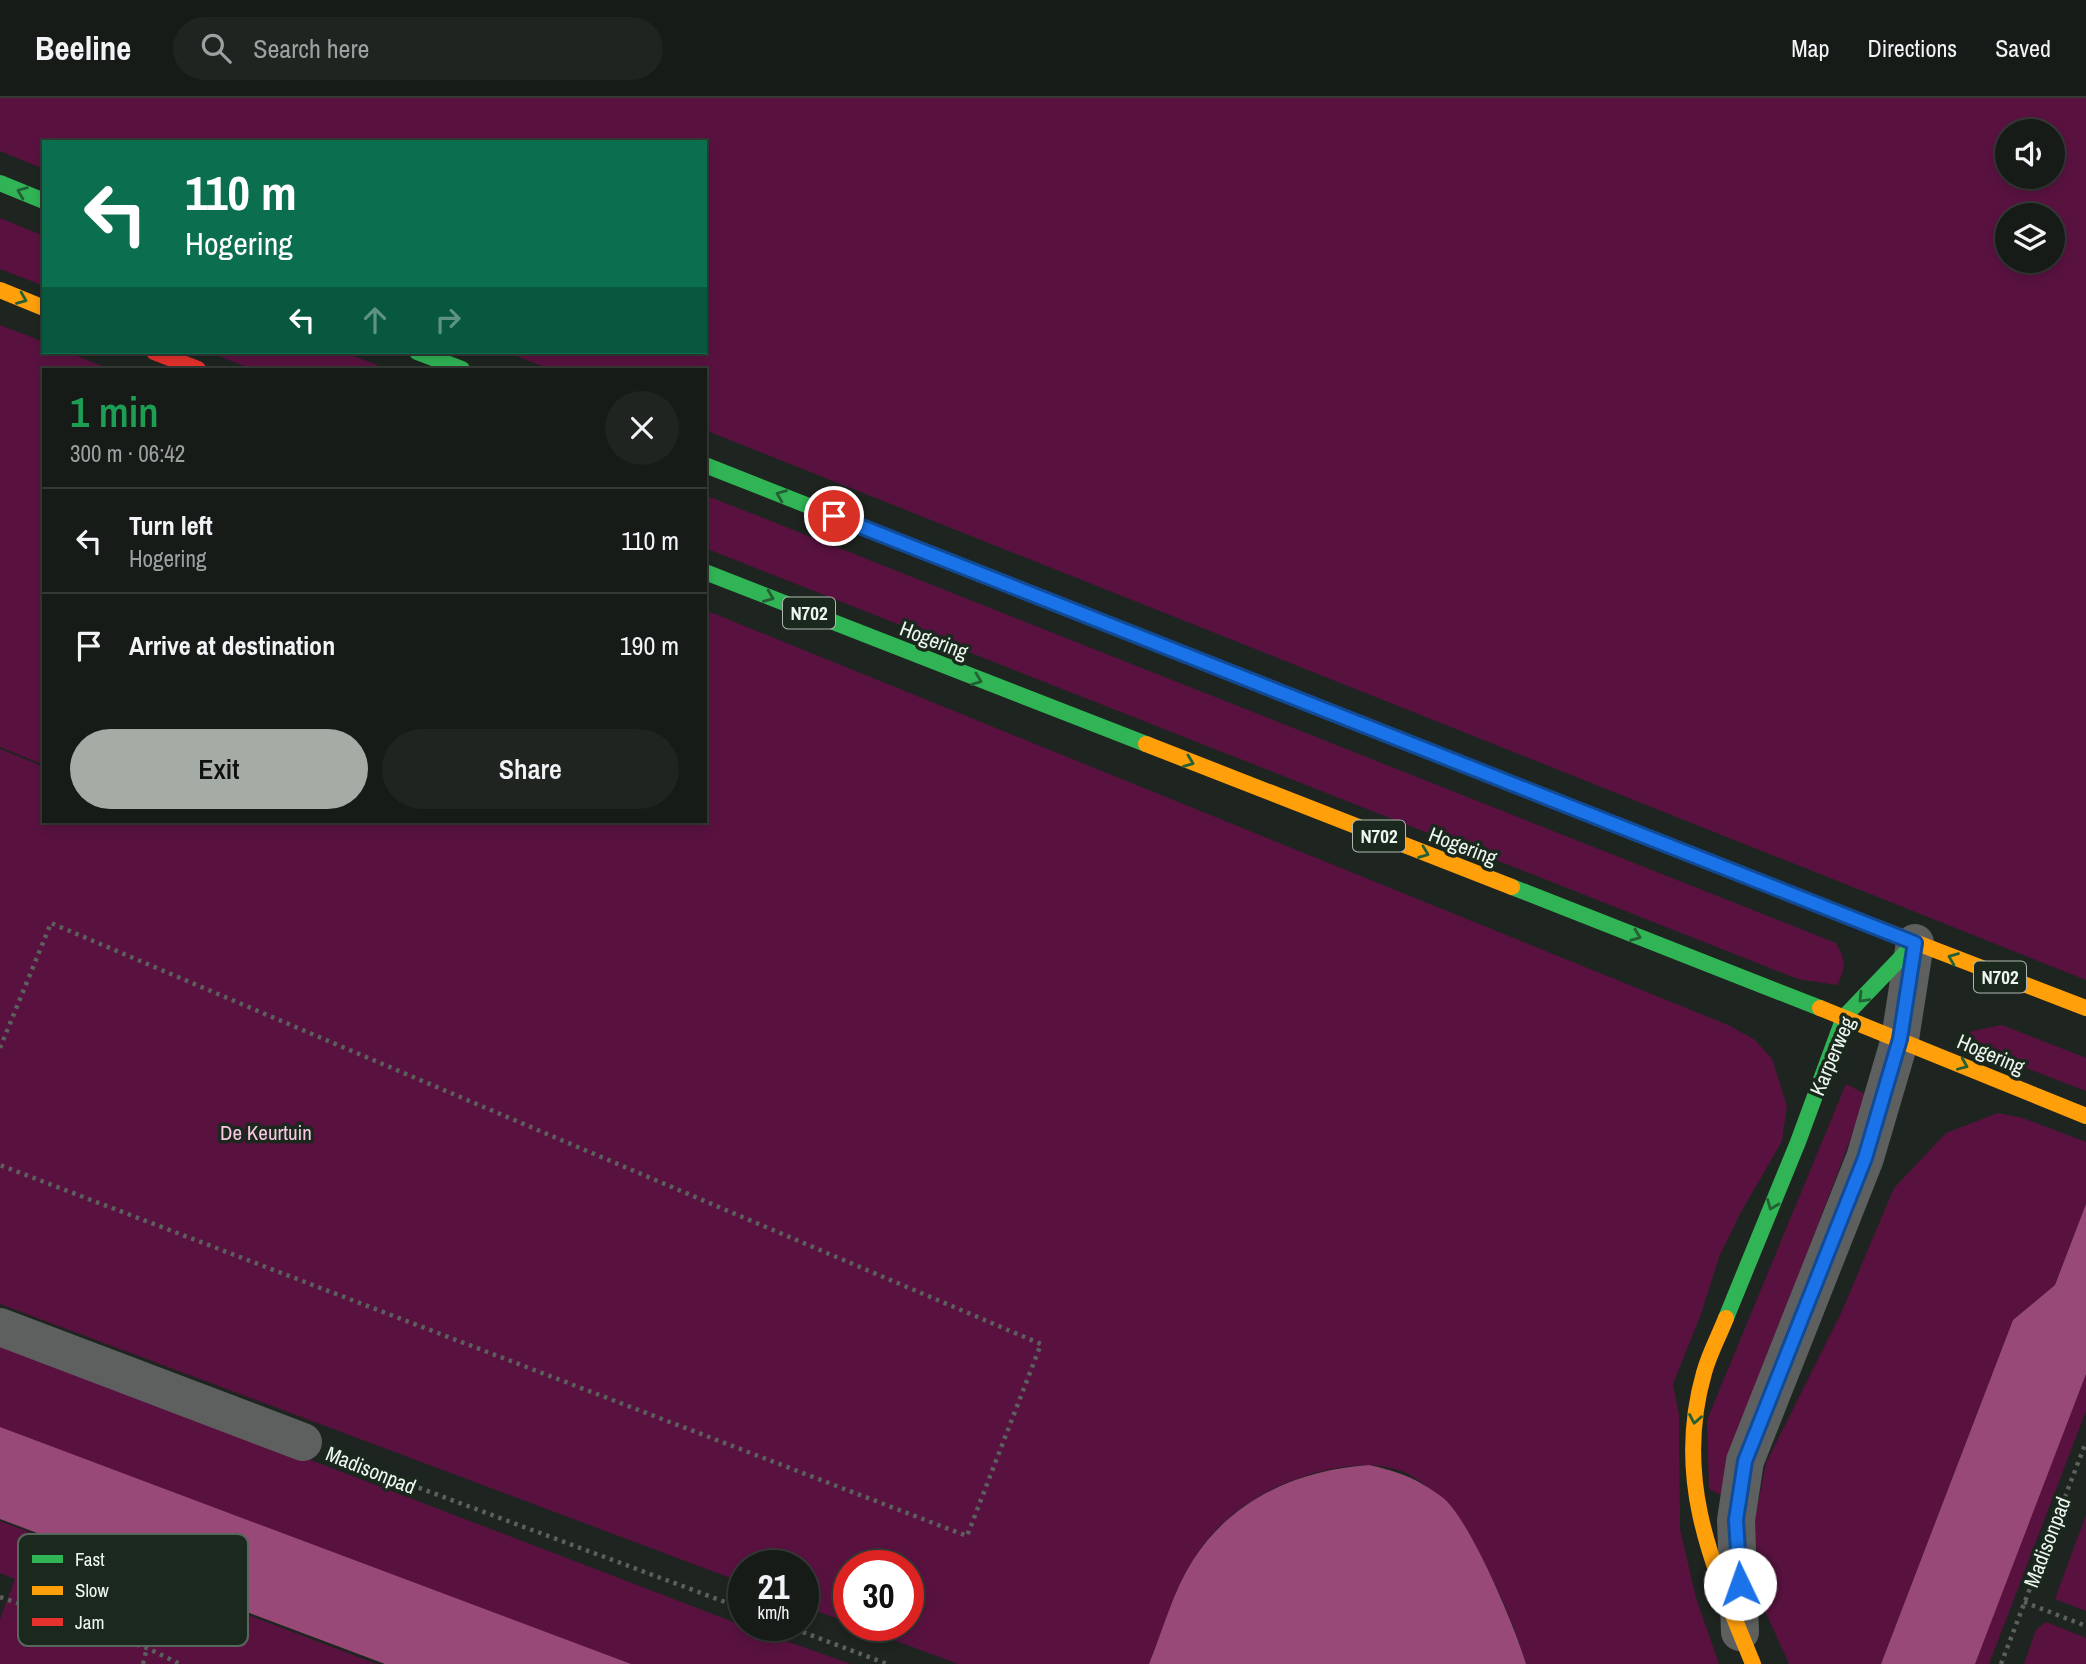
<!DOCTYPE html>
<html lang="en">
<head>
<meta charset="utf-8">
<style>
  :root { --surface:#161b17; --page:#1f2420; --text:#f1f3f6; --muted:#9ea1a1; --line:#353936; --accent:#a5aca6 }
  body { margin:0; font-family:"Archivo Narrow",sans-serif; background:var(--page); color:var(--text); height:100vh; display:flex; flex-direction:column; font-size:26px; white-space:nowrap }
  * { box-sizing:border-box; margin:0 }
  p { font-size:23px; color:var(--muted) }
  .icon { flex:none; width:38px; height:38px; fill:none; stroke:currentColor; stroke-width:2; stroke-linecap:round; stroke-linejoin:round }
  .map { position:relative; flex:1; overflow:hidden }
  .side { position:absolute; left:42px; top:270px; width:665px; height:455px; display:flex; flex-direction:column; background:var(--surface); border-radius:0px; box-shadow:0 4px 10px #0003,0 0 0 2px var(--line) }
  .side>* { flex:none }
  .hud { position:absolute; left:42px; top:42px; width:665px; height:214px; border-radius:0px; box-shadow:0 4px 10px #0003,0 0 0 2px var(--line); background:#0b6e4f; color:#fff; overflow:hidden }
  .tools { position:absolute; left:1995px; top:21px; display:grid; gap:14px }
  .tools a { display:grid; place-items:center; width:70px; height:70px; border-radius:50%; background:var(--surface); box-shadow:0 4px 10px #0003,0 0 0 2px var(--line); font-size:35px }
  .speed { position:absolute; left:728px; top:1452px; display:flex; gap:14px; font-size:35px; font-weight:700; text-align:center }
  .speed>* { display:grid; place-content:center; width:91px; height:91px; border-radius:50%; background:var(--surface); box-shadow:0 4px 10px #0003,0 0 0 2px var(--line); line-height:1 }
  .speed small { font-size:18px; font-weight:400 }
  .speed .limit { border:10px solid #d22; background:#fff; color:#111 }
  .pin { position:absolute; display:grid; place-items:center; width:60px; height:60px; color:#fff; margin:-30px; border:4px solid #fff; border-radius:50%; box-shadow:0 2px 7px #0007 }
  .me { position:absolute; width:77px; margin:-38px; rotate:357deg; stroke-linejoin:round; filter:drop-shadow(0 0 5px #0008) }
  .turn { display:flex; align-items:center; gap:24px; height:147px; padding:0 28px; font-size:32px }
  .turn .icon { width:91px; height:91px; stroke-width:2.5 }
  .turn b { display:block; font-size:49px; line-height:60px }
  .lanes { display:flex; align-items:center; height:66px; padding:0 28px; background:#0003; justify-content:center; gap:35px; direction:ltr }
  .lanes .off { opacity:.35 }
  .round { display:grid; place-items:center; flex:none; width:74px; height:74px; border-radius:37px; background:var(--page) }
  .headline { display:flex; align-items:center; justify-content:space-between; height:119px; padding:0 28px }
  h1 { font-size:42px; font-weight:600; line-height:52px; color:#1e9e55 }
  .button { display:flex; gap:14px; margin-top:auto; padding:14px 28px }
  .button a { flex:1; height:80px; border-radius:42px; background:var(--accent); color:#111; font-size:28px; font-weight:600; line-height:80px; text-align:center }
  .button a+a { background:var(--page); color:var(--text) }
  ul { padding:0; list-style:none }
  li { display:flex; align-items:center; gap:21px; height:105px; padding:0 28px; border-top:2px solid var(--line) }
  li div { flex:1 }
  li b { display:block; font-size:26px }
  li em { font-style:normal }
  header { display:flex; align-items:center; gap:42px; box-sizing:border-box; height:98px; padding:0 35px; background:var(--surface); border-bottom:2px solid var(--line) }
  header strong { font-size:33px }
  nav { display:flex; gap:38px; margin-inline-start:auto; font-size:24px }
  .search { width:490px; height:63px; background:var(--page); display:flex; align-items:center; gap:18px; box-sizing:border-box; padding:0 24px; border-radius:38px; color:var(--muted); font-size:26px }
  .map>svg:first-child { display:block }
  .green { fill:#591240; fill-rule:evenodd }
  .water { fill:#984977 }
  .lines { fill:none; stroke-linecap:round; stroke-linejoin:round }
  .path { stroke:#5b605c; stroke-width:4.5; stroke-dasharray:3.5 5; stroke-linecap:butt }
  .street { stroke:#5d605e; stroke-width:38 }
  .fast { stroke:#30b455; stroke-width:16 }
  .slow { stroke:#ff9f0a; stroke-width:16 }
  .jam { stroke:#e5322d; stroke-width:16 }
  .oneway { stroke:#236033 }
  .route-casing { stroke:#114b97; stroke-width:18 }
  .route { stroke:#1a73e8; stroke-width:12 }
  .labels { text-anchor:middle; dominant-baseline:central; stroke-width:7; stroke-linejoin:round; paint-order:stroke }
  .shield { fill:#1a281d; stroke:#aeb8b0; stroke-width:2 }
  .shield-label { font-size:19px; font-weight:bold; fill:#edf6ef }
  .street-label { font-size:21px; fill:#edf6ef; stroke:#1a281d }
  .park-label { font-size:21px; fill:#f8c7e1; stroke:#1a281d }
  .key { fill:#1a281d; stroke:#59665c; stroke-width:2 }
  .key-label { font-size:19px; fill:#edf6ef }
</style>
</head>
<body>
<header>
<strong>Beeline</strong>
<div class="search"><svg class="icon" aria-label="search" viewBox="0 0 24 24"><circle cx="10" cy="10" r="6"/><path d="M15 15l6 6"/></svg>Search here</div>
<nav><a>Map</a><a>Directions</a><a>Saved</a></nav>
</header>
<div class="map">
<svg width="2086" height="1566" viewBox="0 0 2086 1566">
  <rect width="100%" height="100%" fill="#1e241f"/>
  <!-- green -->
  <path class="green" d="M0 0H2086V882L705 332V271H550L506 254H705V44H44V71L0 53ZM2007 33H2053V79H2007ZM2007 117H2053V163H2007Z
    M0 120 44 138V188L0 171Z
    M0 227 44 244V254H67L110 271H44V667L0 649Z
    M208 254H343L388 271H252Z
    M705 397 1836 845C1846 862 1846 870 1837 887L1798 881 705 450Z
    M705 512 1728 927 1755 942 1772 961 1787 1008 1782 1043 1741 1114 1719 1159 1701 1216 1673 1286 1679 1317 1680 1431 1696 1500 1719 1566H1526C1510 1509 1462 1403 1408 1376 1375 1360 1332 1369 1299 1380 1255 1395 1216 1423 1192 1463 1173 1494 1163 1533 1149 1566H958L856 1528H908V1468H849V1525L803 1508V1468H744V1485L0 1206V651L44 669V723H705Z
    M2002 927 2086 960V993L1959 944 1972 933Z
    M1846 986 1867 997 1766 1264 1721 1397 1709 1391 1707 1322Z
    M1998 1015 2023 1020 2086 1044V1106L2055 1187 2013 1222 1881 1566H1789L1762 1506 1754 1425 1766 1365 1842 1213 1894 1090 1946 1035Z
    M0 1243 744 1528 851 1566H623L0 1330Z
    M2086 1275V1313L1989 1566H1974Z
    M2086 1417V1513L2055 1501Z
    M0 1423 377 1566H0V1521L15 1481 0 1475Z
    M2046 1524 2086 1540V1566H2024L2036 1532Z"/>
  <!-- water -->
  <path class="water" d="M2086 1106V1276L1975 1566H1881L2013 1222 2055 1187Z
    M0 1329 631 1566H385L0 1421Z
    M1369 1367C1400 1374 1416 1380 1442 1399 1469 1419 1516 1531 1526 1566H1149C1163 1532 1173 1493 1193 1462 1232 1401 1298 1372 1369 1367Z"/>
  <g class="lines">
    <!-- path -->
    <path class="path" d="M0 950 51 825 1041 1246 967 1438 0 1067
      M339 1360 744 1511
      M0 1499 147 1550 180 1566
      M2024 1504 2086 1528
      M787 1528 887 1566
      M143 1566 147 1550
      M2001 1566 2086 1344"/>
    <!-- street -->
    <path class="street" d="M0 1229 303 1344
      M1740 1534 1736 1422 1745 1363 1865 1060 1900 941 1915 845"/>
    <!-- fast -->
    <path class="fast" d="M0 85 44 103
      M417 254 462 271
      M705 367 1245 580
      M705 474 1146 646
      M1512 789 1820 910
      M1726 1220 1798 1044 1844 919 1915 845"/>
    <!-- slow -->
    <path class="slow" d="M0 192 44 210
      M1245 580 1492 678
      M1146 646 1512 789
      M1847 818 2086 910
      M1820 910 2086 1018
      M1726 1220C1719 1238 1709 1256 1704 1275 1673 1383 1713 1468 1753 1566"/>
    <!-- jam -->
    <path class="jam" d="M154 254 198 271
      M1492 678 1847 818"/>
  </g>
  <!-- one-way arrows -->
  <defs><path id="oneway-chevron" d="M-2-3.5L2.5 0L-2 3.5" fill="none" stroke-width="1.6" stroke-linecap="round" stroke-linejoin="round" transform="scale(1.75)"/></defs>
  <g class="oneway">
    <use href="#oneway-chevron" transform="translate(22 94) rotate(-158)"/>
    <use href="#oneway-chevron" transform="translate(22 201) rotate(22)"/>
    <use href="#oneway-chevron" transform="translate(781 397) rotate(-158)"/>
    <use href="#oneway-chevron" transform="translate(769 499) rotate(22)"/>
    <use href="#oneway-chevron" transform="translate(977 582) rotate(21)"/>
    <use href="#oneway-chevron" transform="translate(1189 664) rotate(21)"/>
    <use href="#oneway-chevron" transform="translate(1424 755) rotate(21)"/>
    <use href="#oneway-chevron" transform="translate(1636 838) rotate(21)"/>
    <use href="#oneway-chevron" transform="translate(1953 860) rotate(-158)"/>
    <use href="#oneway-chevron" transform="translate(1863 900) rotate(134)"/>
    <use href="#oneway-chevron" transform="translate(1963 967) rotate(23)"/>
    <use href="#oneway-chevron" transform="translate(1772 1107) rotate(112)"/>
    <use href="#oneway-chevron" transform="translate(1695 1321) rotate(100)"/>
  </g>
  <g class="lines">
    <!-- route casing -->
    <g class="route-casing">
      <path id="route" d="M834 418 1915 845 1900 941 1865 1060 1745 1363 1736 1422 1740 1486"/>
    </g>
    <!-- route -->
    <use href="#route" class="route"/>
  </g>
  <g class="labels">
    <!-- shield labels -->
    <g class="shield">
      <rect x="783" y="499.5" width="52" height="31" rx="5"/>
      <rect x="1353" y="722.5" width="52" height="31" rx="5"/>
      <rect x="1974" y="863.5" width="52" height="31" rx="5"/>
    </g>
    <g class="shield-label">
      <text x="809" y="515">N702</text>
      <text x="1379" y="738">N702</text>
      <text x="2000" y="879">N702</text>
    </g>
    <!-- street labels -->
    <g class="street-label">
      <text transform="translate(934 542) rotate(21)">Hogering</text>
      <text transform="translate(1463 748) rotate(21)">Hogering</text>
      <text transform="translate(1991 956) rotate(23)">Hogering</text>
      <text transform="translate(1832 958) rotate(-67)">Karperweg</text>
      <text transform="translate(371 1372) rotate(22)">Madisonpad</text>
      <text transform="translate(2047 1444) rotate(-69)">Madisonpad</text>
    </g>
    <!-- park labels -->
    <g class="park-label">
      <text x="266" y="1034">De Keurtuin</text>
    </g>
  </g>
  <!-- legend -->
  <rect x="18" y="1436" width="230" height="112" rx="10" class="key"/>
  <rect x="32" y="1457" width="31" height="8" fill="#30b455"/>
  <rect x="32" y="1488" width="31" height="9" fill="#ff9f0a"/>
  <rect x="32" y="1520" width="31" height="8" fill="#e5322d"/>
  <g class="key-label">
    <text x="75" y="1468">Fast</text>
    <text x="75" y="1499">Slow</text>
    <text x="75" y="1531">Jam</text>
  </g>
</svg>
<div class="tools">
<a><svg class="icon" aria-label="sound" viewBox="0 0 24 24"><path d="M4 9h4l5-4v14l-5-4H4zM17 9q2 3 0 6"/></svg></a>
<a><svg class="icon" aria-label="layers" viewBox="0 0 24 24"><path d="M12 4l9 5-9 5-9-5zM3 14l9 5 9-5"/></svg></a>
</div>
<div class="speed"><div>21<small>km/h</small></div><div class="limit">30</div></div>
<div class="pin" style="left:834px;top:418px;background:#d93025"><svg class="icon" aria-label="arrive" viewBox="0 0 24 24"><path d="M6 21V4h12l-3 4 3 4H6"/></svg></div>
<svg class="me" style="left:1740px;top:1486px" viewBox="-20 -20 40 40"><circle r="19" fill="#fff"/><path d="M0-13L10 11 0 6-10 11z" fill="#1a73e8"/></svg>
<div class="hud">
<div class="turn"><svg class="icon" aria-label="left" viewBox="0 0 24 24"><path d="M17 20v-9H6M10 6l-5 5 5 5"/></svg><div><b>110 m</b>Hogering</div></div>
<div class="lanes"><svg class="icon" aria-label="left" viewBox="0 0 24 24"><path d="M17 20v-9H6M10 6l-5 5 5 5"/></svg><svg class="icon off" aria-label="ahead" viewBox="0 0 24 24"><path d="M12 20V5M6 11l6-6 6 6"/></svg><svg class="icon off" aria-label="right" viewBox="0 0 24 24"><path d="M7 20v-9h11M14 6l5 5-5 5"/></svg></div>
</div>
<section class="side">
<div class="headline"><div><h1>1 min</h1><p>300 m · 06:42</p></div><a class="round"><svg class="icon" aria-label="close" viewBox="0 0 24 24"><path d="M6 6l12 12M18 6L6 18"/></svg></a></div>
<ul>
<li><svg class="icon" aria-label="left" viewBox="0 0 24 24"><path d="M17 20v-9H6M10 6l-5 5 5 5"/></svg><div><b>Turn left</b><p>Hogering</p></div><em>110 m</em></li>
<li><svg class="icon" aria-label="arrive" viewBox="0 0 24 24"><path d="M6 21V4h12l-3 4 3 4H6"/></svg><div><b>Arrive at destination</b></div><em>190 m</em></li>
</ul>
<div class="button"><a>Exit</a><a>Share</a></div>
</section>
</div>
</body>
</html>
